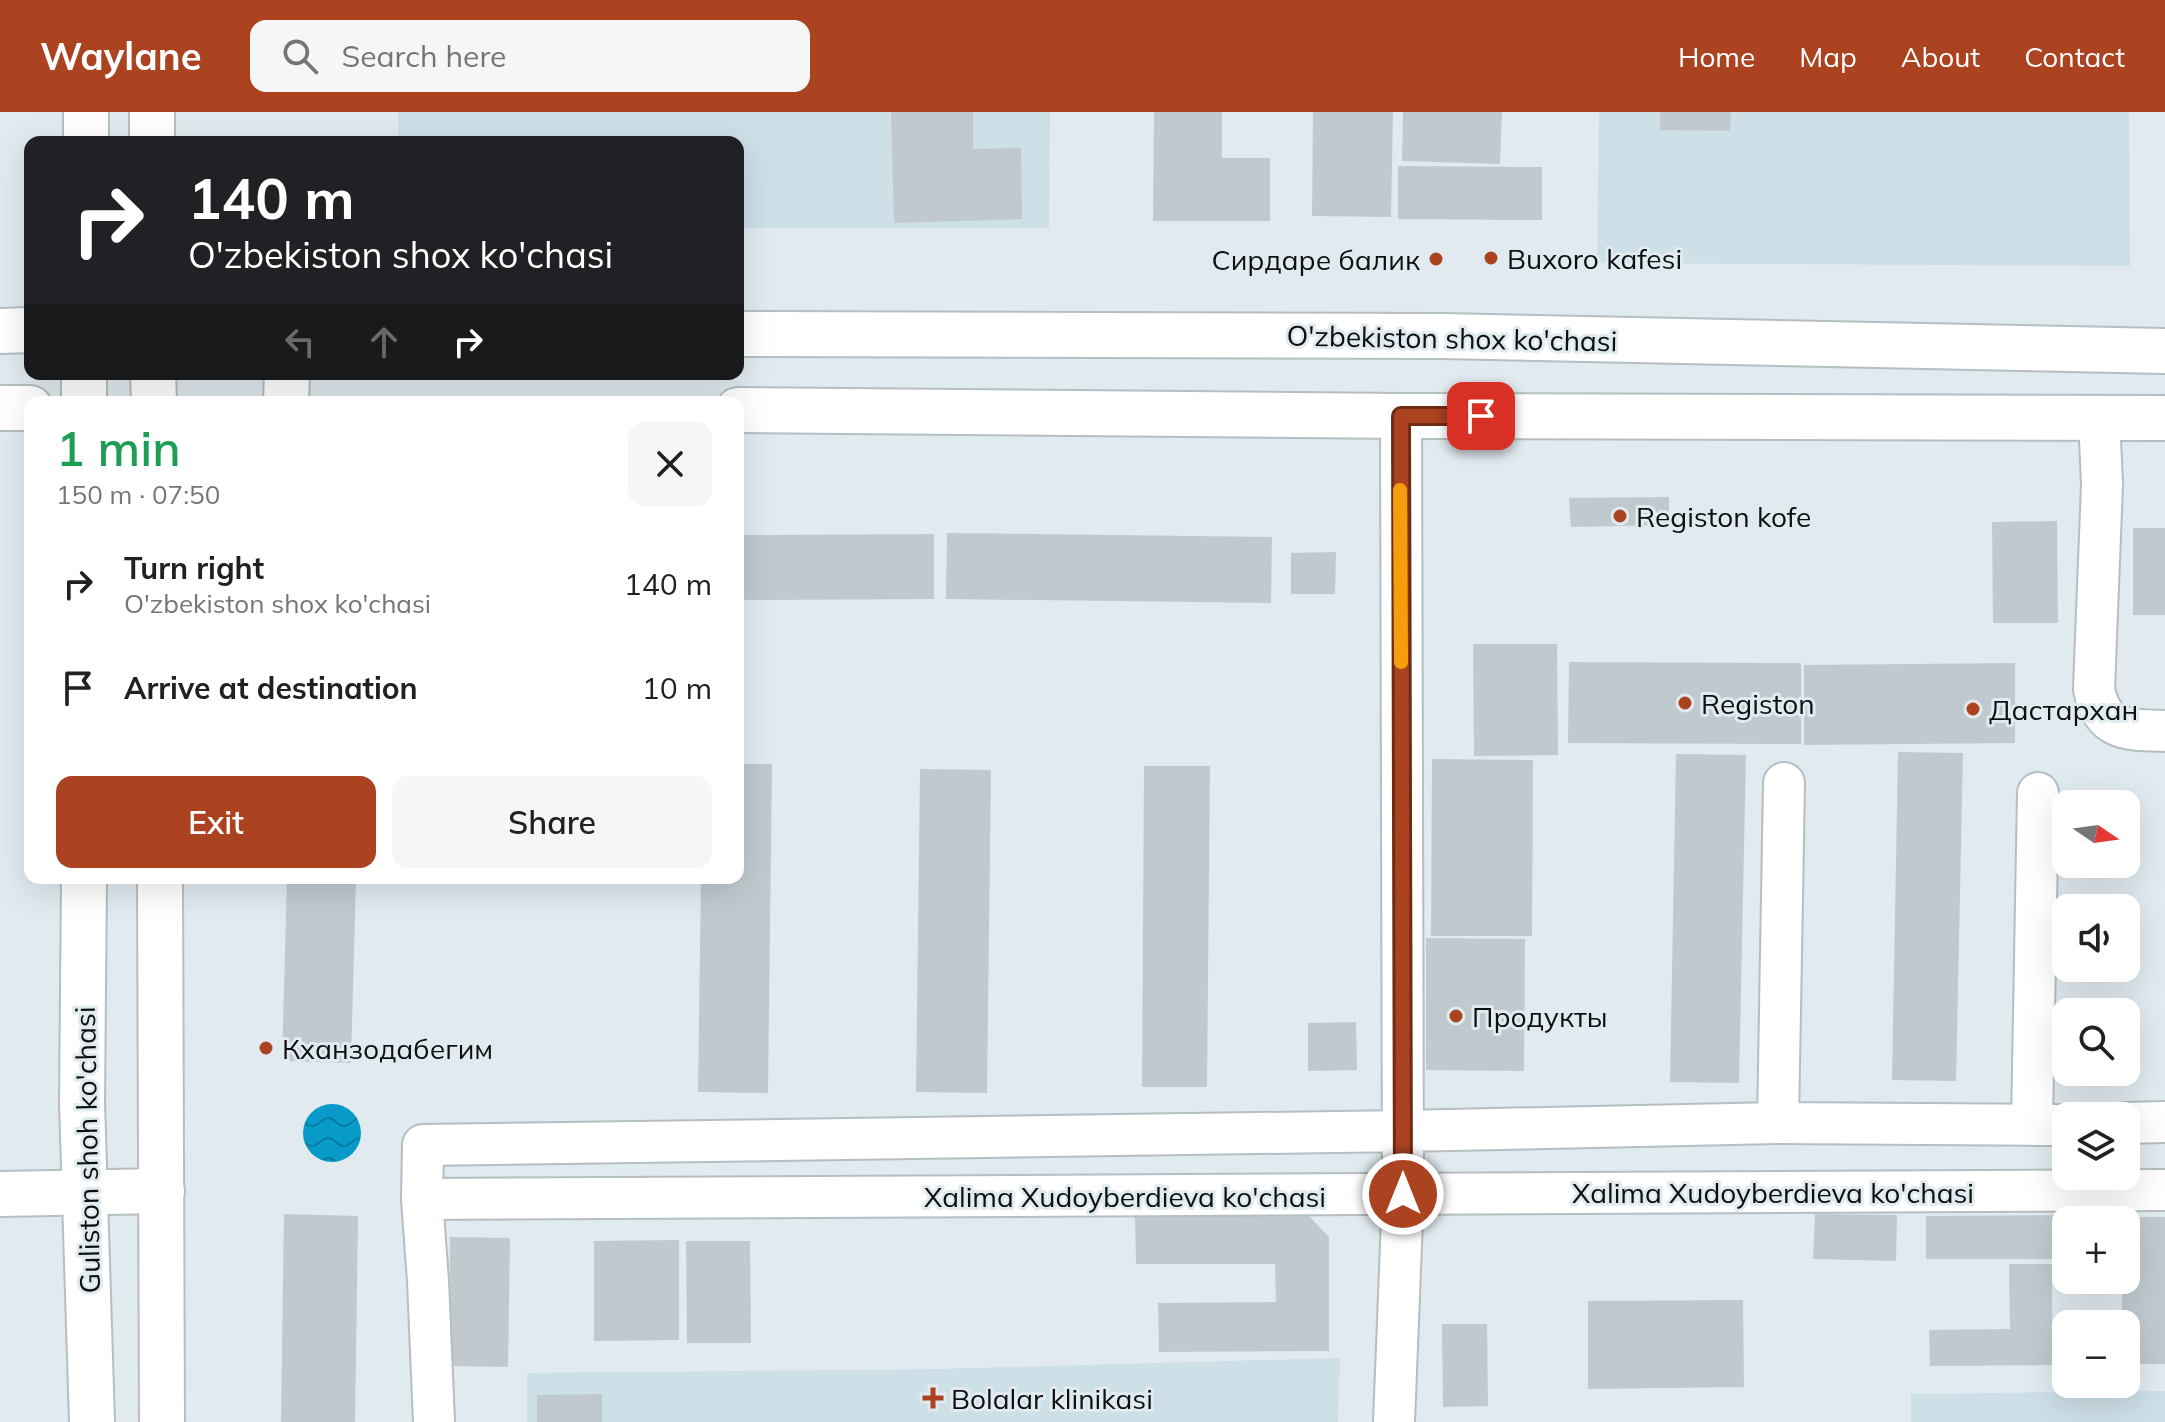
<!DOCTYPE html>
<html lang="en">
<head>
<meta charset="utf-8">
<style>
  :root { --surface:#fff; --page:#f6f6f6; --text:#202124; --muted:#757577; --accent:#ab4321 }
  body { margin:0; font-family:Mulish,sans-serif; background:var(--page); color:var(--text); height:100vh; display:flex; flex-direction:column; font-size:30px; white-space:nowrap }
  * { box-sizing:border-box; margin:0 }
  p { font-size:26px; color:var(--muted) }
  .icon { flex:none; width:44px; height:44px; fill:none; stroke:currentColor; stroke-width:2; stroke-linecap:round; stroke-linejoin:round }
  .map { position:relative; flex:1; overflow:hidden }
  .side { position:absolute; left:24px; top:284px; width:720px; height:488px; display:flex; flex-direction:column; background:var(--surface); border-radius:16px; box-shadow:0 8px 32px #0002 }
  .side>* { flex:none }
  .banner { position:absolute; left:24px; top:24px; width:720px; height:244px; border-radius:16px; box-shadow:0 8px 32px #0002; background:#202124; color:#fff; overflow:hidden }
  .needle { width:52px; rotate:103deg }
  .tools { position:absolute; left:2052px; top:678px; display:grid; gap:16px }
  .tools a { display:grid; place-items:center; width:88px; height:88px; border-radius:16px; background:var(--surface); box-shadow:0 8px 32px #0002; font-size:40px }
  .pin { position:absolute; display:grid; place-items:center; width:68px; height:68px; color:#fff; margin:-34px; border-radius:16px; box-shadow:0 4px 12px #0006 }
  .me { position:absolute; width:88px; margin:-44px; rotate:0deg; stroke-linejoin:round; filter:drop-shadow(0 0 6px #0008) }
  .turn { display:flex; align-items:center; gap:28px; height:168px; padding:0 32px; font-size:36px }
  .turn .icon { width:104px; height:104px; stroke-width:2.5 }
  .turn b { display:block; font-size:56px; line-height:68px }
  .lanes { display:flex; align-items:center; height:76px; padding:0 32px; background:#0003; justify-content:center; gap:40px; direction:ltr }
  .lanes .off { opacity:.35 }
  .round { display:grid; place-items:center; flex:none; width:84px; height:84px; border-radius:16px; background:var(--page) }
  .headline { display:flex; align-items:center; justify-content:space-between; height:136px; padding:0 32px }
  h1 { font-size:48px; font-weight:600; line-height:60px; color:#1e9e55 }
  .action { display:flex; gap:16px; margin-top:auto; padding:16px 32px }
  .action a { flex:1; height:92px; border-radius:16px; background:var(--accent); color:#fff; font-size:32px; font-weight:600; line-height:92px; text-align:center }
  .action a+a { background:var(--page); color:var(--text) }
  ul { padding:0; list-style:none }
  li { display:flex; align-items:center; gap:24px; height:104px; padding:0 32px }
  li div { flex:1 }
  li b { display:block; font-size:30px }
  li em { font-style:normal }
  header { display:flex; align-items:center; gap:48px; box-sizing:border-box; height:112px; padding:0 40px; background:var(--accent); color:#fff }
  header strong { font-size:38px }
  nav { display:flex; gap:44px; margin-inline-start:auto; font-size:28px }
  .search { width:560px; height:72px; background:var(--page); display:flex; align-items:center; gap:20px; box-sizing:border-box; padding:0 28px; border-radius:16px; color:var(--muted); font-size:30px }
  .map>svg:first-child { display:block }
  .built { fill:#cddfe7 }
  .water { fill:url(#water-waves) }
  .building { fill:#c0cace }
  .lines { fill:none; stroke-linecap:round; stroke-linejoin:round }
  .minor-casing { stroke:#b5bec2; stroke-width:44 }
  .tertiary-casing { stroke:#b5bec2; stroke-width:48 }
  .secondary-casing { stroke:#b5bec2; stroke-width:48 }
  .primary-casing { stroke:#b5bec2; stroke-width:48 }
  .minor { stroke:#fff; stroke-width:40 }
  .tertiary { stroke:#fff; stroke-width:44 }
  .secondary { stroke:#fff; stroke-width:44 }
  .primary { stroke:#fff; stroke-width:44 }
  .route-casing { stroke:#6f2c15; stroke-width:20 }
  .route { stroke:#ab4321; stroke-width:14 }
  .slow { stroke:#f59e0b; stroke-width:14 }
  .poi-dot { fill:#ab4321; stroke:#e1eaef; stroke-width:3 }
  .labels { text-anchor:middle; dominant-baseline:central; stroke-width:6; stroke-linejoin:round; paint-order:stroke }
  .poi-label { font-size:28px; fill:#0d1012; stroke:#e1eaef; text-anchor:start }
  .street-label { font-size:28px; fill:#0d1012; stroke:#e1eaef }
</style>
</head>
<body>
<header>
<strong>Waylane</strong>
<div class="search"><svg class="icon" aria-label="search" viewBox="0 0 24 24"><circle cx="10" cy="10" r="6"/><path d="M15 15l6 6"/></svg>Search here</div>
<nav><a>Home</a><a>Map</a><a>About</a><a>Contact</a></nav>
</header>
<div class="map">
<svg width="2165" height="1310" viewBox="0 0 2165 1310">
  <defs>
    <pattern id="water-waves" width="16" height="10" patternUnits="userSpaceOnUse" patternTransform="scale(2)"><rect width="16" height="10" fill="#089bca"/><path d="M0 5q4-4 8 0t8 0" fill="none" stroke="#077da3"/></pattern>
  </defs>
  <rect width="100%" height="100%" fill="#e1eaef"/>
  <!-- built -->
  <path class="built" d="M398 0H1050L1049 116H738V30H398Z
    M1599 0H2129L2130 154 1597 151Z
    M1340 1246 1338 1310H527V1261L939 1257Z
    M2165 1279V1310H1911V1282Z"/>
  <!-- water -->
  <path class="water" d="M303 1021a29 29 0 1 1 58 0a29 29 0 1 1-58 0Z"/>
  <!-- building -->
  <path class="building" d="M891 0H973V37L1021 36 1022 107 894 111Z
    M1154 0H1222V46H1270V109H1153Z
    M1313 0H1393L1391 105 1312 104Z
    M1403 0H1502L1500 52 1402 49Z
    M1660 0H1731L1730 19 1660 18Z
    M738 48H742L741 106H738Z
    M1398 54 1542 55V108L1398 107Z
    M1669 385V413L1571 415 1569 386Z
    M2057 409 2058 511H1993L1992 410Z
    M2133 416H2165V503H2133Z
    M947 421 1272 425 1271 491 946 487Z
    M934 422V487L738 488V423Z
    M1336 440 1335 482H1291V441Z
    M1473 532H1557L1558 643 1474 644Z
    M1569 550 1801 551V632L1568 631Z
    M2015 551V631L1804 633V553Z
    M1898 640 1963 641 1956 969 1892 968Z
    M1676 642 1746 643 1739 971 1670 970Z
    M1432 647 1533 648 1532 824H1431Z
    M738 652H772L768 981 698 980 701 766H738Z
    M1144 654H1210L1207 975H1142Z
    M920 657 991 658 987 981 916 980Z
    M287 766H356L351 951 282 949Z
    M1426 826 1525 827 1524 959 1426 958Z
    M1356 910 1357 958 1308 959V911Z
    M284 1102 358 1104 355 1310H281Z
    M1815 1102 1897 1103 1896 1149 1813 1147Z
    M1308 1103 1329 1125V1239L1159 1240 1158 1191 1276 1190 1275 1152H1136L1135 1105Z
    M2065 1103V1147H1926V1104Z
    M2123 1105H2165V1252H2126V1212H2122V1168H2126V1108H2123Z
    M450 1125 510 1126 508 1255 449 1254Z
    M679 1128V1228L594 1229V1129Z
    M686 1129H750L751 1231H687Z
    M2009 1152H2052V1253L1930 1254 1929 1218 2010 1217Z
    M1743 1188 1744 1275 1588 1277V1189Z
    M1442 1212H1487L1488 1294 1443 1295Z
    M602 1282V1310H537V1283Z"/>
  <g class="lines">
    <!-- minor casing -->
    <g class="minor-casing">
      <path id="minor" d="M2099 305 2102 372 2094 577C2102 620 2128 618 2165 619
        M1778 1011 1784 671
        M2126 1011 2165 1010
        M2032 1013 2038 681
        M422 1087 2165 1078
        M434 1310 428 1169 422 1087 423 1033 1403 1019 1778 1011 2066 1013
        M1394 1310 1403 1082 1401 304"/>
    </g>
    <!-- tertiary casing -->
    <g class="tertiary-casing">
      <path id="tertiary" d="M0 1082 162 1079"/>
    </g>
    <!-- secondary casing -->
    <g class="secondary-casing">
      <path id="secondary" d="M738 222 1442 224 2165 239
        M286 290 287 262
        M738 298 1401 304 2165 306
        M84 766 82 991 92 1310
        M160 766 162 1310"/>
    </g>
    <!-- primary casing -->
    <g class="primary-casing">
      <path id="primary" d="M152 0V30
        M86 30V0
        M0 219 30 218
        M84 262V290
        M153 262 154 290
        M0 296H30"/>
    </g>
    <!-- minor -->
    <use href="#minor" class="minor"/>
    <!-- tertiary -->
    <use href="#tertiary" class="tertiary"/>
    <!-- secondary -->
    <use href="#secondary" class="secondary"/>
    <!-- primary -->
    <use href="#primary" class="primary"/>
  </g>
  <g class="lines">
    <!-- route casing -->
    <g class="route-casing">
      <path id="route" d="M1403 1082 1401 304H1481"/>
    </g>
    <!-- route -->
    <use href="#route" class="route"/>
    <!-- slow -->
    <path class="slow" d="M1400 378 1401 550"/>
  </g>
  <!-- markers -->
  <g class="poi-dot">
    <circle cx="1491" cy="146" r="8"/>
    <circle cx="1436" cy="147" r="8"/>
    <circle cx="1620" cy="404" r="8"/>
    <circle cx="1685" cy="591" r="8"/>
    <circle cx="1973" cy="597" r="8"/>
    <circle cx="1456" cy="904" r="8"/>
    <circle cx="266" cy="936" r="8"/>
    <path d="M929 1274h8v8h8v8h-8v8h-8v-8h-8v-8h8z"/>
  </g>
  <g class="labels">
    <!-- poi labels -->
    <g class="poi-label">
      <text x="1507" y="146">Buxoro kafesi</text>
      <text x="1420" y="147" text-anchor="end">Сирдаре балик</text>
      <text x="1636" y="404">Registon kofe</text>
      <text x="1701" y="591">Registon</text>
      <text x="1989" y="597">Дастархан</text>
      <text x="1472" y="904">Продукты</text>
      <text x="282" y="936">Кханзодабегим</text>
      <text x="951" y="1286">Bolalar klinikasi</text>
    </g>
    <!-- street labels -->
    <g class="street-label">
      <text transform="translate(1452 226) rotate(1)">O'zbekiston shox ko'chasi</text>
      <text transform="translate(87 1038) rotate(-91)">Guliston shoh ko'chasi</text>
      <text x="1773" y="1080">Xalima Xudoyberdieva ko'chasi</text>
      <text x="1125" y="1084">Xalima Xudoyberdieva ko'chasi</text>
    </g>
  </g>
</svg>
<div class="tools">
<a><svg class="needle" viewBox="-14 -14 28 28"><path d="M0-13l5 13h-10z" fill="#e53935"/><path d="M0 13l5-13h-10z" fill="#757577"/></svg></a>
<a><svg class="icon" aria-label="sound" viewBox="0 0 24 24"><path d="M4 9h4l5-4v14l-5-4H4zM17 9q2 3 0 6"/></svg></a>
<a><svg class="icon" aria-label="search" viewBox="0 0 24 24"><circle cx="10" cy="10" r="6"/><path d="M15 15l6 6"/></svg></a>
<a><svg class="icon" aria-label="layers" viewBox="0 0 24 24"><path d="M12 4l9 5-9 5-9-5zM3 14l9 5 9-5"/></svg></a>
<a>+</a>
<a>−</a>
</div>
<div class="pin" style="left:1481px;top:304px;background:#d93025"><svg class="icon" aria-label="arrive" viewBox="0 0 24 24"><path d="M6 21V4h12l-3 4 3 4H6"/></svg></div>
<svg class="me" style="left:1403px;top:1082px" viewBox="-20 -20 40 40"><circle r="17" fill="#ab4321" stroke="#fff" stroke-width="3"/><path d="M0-11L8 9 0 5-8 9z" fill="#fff"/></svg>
<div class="banner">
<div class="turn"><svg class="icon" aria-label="right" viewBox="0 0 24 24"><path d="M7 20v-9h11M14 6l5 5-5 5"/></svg><div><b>140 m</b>O'zbekiston shox ko'chasi</div></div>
<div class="lanes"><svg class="icon off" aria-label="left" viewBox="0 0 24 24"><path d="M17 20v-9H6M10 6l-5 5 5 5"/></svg><svg class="icon off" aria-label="ahead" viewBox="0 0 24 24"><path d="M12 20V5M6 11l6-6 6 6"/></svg><svg class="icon" aria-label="right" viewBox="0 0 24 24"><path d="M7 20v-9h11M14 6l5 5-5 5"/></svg></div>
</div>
<section class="side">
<div class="headline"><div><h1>1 min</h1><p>150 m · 07:50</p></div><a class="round"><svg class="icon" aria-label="close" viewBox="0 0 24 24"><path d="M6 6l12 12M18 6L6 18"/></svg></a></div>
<ul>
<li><svg class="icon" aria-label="right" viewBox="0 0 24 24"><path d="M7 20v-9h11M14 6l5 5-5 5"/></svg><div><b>Turn right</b><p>O'zbekiston shox ko'chasi</p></div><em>140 m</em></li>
<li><svg class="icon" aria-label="arrive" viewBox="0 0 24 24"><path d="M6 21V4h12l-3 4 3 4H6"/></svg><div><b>Arrive at destination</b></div><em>10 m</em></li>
</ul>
<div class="action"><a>Exit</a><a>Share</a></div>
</section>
</div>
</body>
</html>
